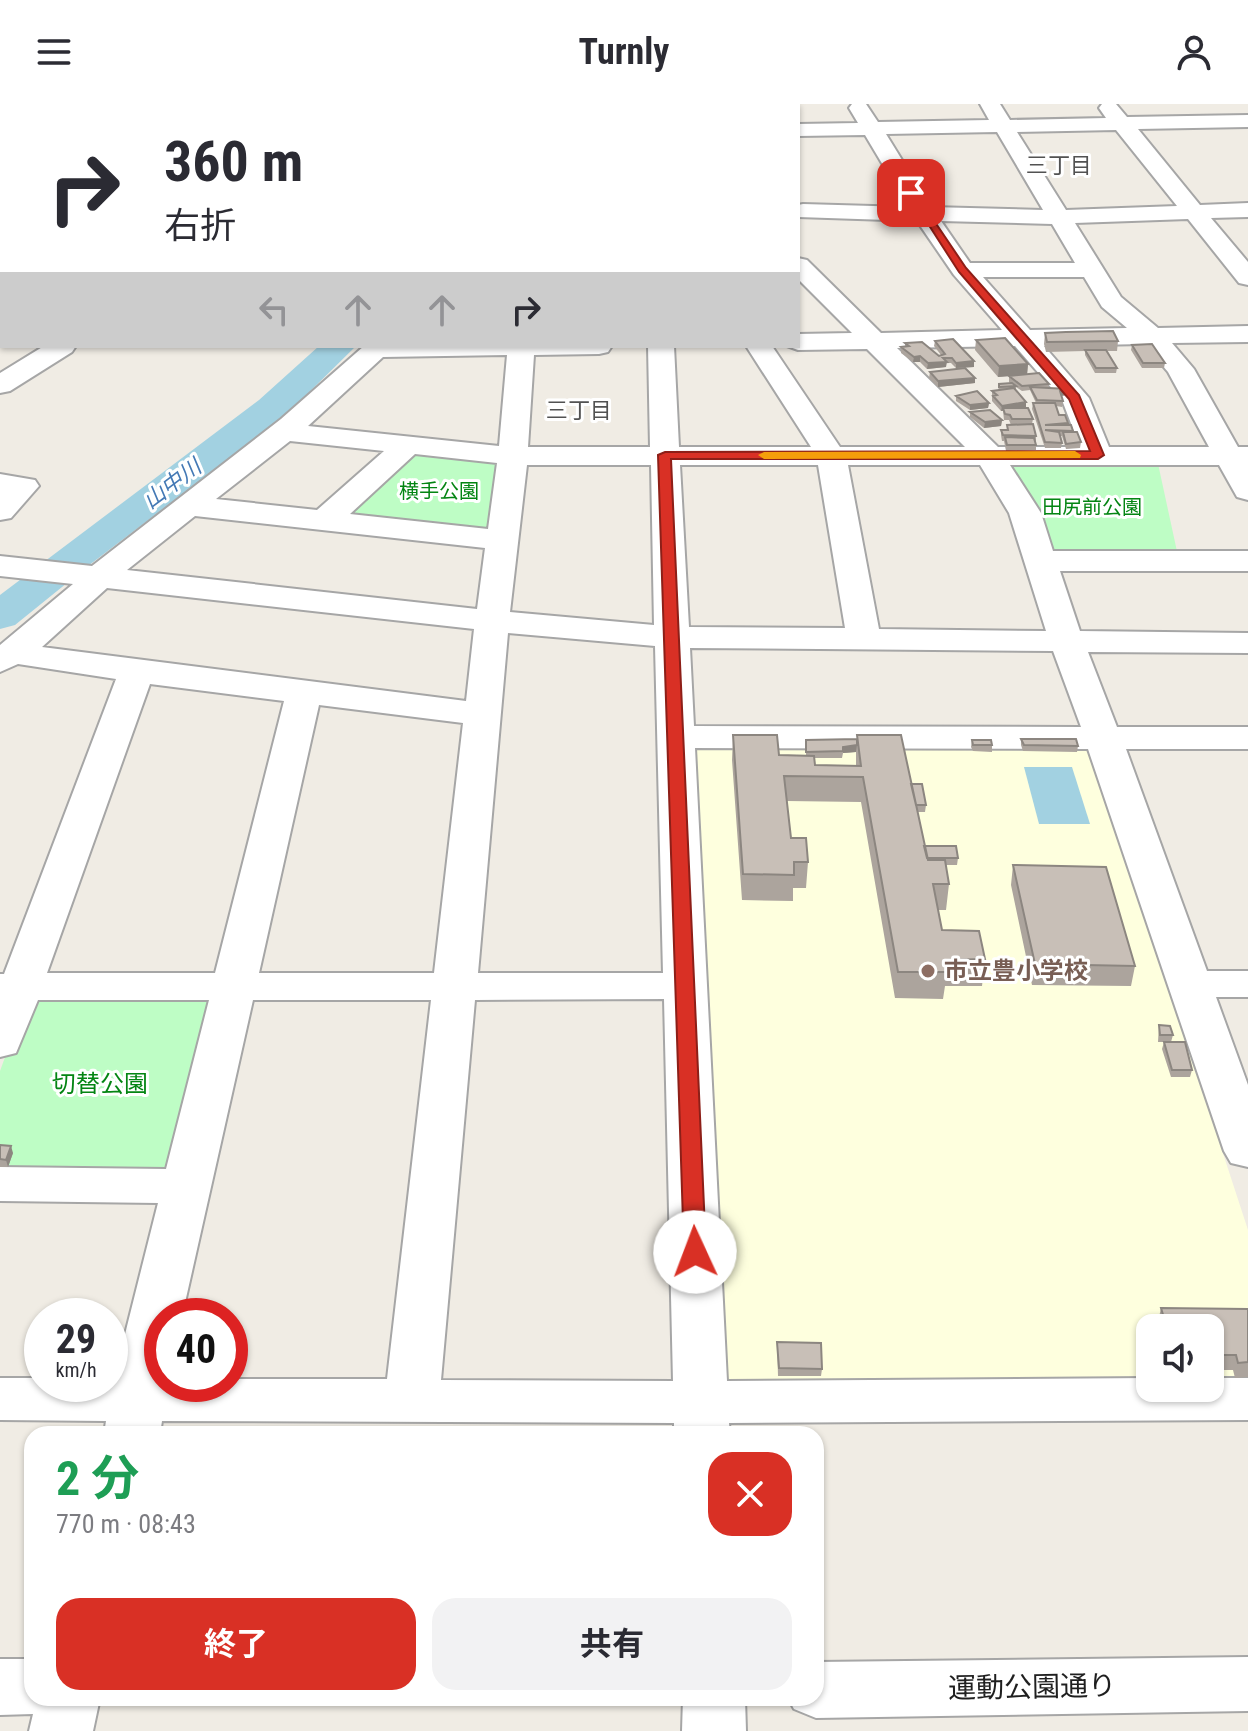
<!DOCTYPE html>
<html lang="ja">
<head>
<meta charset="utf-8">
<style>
  :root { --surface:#fff; --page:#f2f2f3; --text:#2b2b33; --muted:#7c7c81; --accent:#d93025 }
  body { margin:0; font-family:"Roboto Condensed","Noto Sans JP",sans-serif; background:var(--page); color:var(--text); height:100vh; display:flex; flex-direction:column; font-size:30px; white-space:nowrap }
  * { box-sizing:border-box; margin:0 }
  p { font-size:26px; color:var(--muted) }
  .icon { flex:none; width:44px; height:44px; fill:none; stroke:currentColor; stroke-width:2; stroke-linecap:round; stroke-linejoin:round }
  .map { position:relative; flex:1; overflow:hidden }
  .panel { position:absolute; left:24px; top:1322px; width:800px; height:280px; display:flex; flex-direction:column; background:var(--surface); border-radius:24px; box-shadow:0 2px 6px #0004 }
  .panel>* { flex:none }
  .top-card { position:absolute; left:0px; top:0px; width:800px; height:244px; box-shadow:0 2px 6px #0004; background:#fff; color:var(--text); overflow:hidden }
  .controls { position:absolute; left:1136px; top:1210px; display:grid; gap:16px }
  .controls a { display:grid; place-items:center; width:88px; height:88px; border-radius:16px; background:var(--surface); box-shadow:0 2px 6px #0004; font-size:40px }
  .speed { position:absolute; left:24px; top:1194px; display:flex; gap:16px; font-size:40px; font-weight:700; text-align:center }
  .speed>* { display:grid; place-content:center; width:104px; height:104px; border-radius:50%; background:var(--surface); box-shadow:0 2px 6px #0004; line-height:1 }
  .speed small { font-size:20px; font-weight:400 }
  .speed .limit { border:12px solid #d22; background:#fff; color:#111 }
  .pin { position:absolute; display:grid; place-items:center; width:68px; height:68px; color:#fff; margin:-34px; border-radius:16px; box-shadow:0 4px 12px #0006 }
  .me { position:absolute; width:88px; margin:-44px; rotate:358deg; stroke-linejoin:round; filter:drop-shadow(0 0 6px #0008) }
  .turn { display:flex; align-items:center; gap:28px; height:168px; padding:0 32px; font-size:36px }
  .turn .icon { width:104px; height:104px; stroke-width:2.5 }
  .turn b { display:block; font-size:56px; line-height:68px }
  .lanes { display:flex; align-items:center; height:76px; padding:0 32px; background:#0003; justify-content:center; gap:40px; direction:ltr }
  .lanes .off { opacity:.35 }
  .round { display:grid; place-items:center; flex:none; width:84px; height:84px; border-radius:24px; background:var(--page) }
  .head { display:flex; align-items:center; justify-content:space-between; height:136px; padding:0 32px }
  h1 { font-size:48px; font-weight:700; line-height:60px; color:#1e9e55 }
  .button { display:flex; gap:16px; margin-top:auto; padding:16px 32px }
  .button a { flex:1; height:92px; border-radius:24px; background:var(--accent); color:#fff; font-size:32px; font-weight:700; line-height:92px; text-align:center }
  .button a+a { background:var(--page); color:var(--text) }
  header { display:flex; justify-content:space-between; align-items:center; height:104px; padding:0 32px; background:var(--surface); font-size:36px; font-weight:700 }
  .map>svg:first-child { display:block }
  .education { fill:#feffde }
  .park { fill:#befdc5 }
  .water { fill:#a2d1e1 }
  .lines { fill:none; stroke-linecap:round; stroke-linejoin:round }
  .river { fill:#a2d1e1; fill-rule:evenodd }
  .minor-casing { stroke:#a6a6a6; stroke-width:4 }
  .highway-casing { stroke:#e61959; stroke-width:4 }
  .minor { fill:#fff; fill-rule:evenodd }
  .highway { fill:#ec8797; fill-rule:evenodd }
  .wall { fill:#aca49d; fill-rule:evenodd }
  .shaded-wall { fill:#8c8680 }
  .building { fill:#c8bfb7; stroke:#8c8680; stroke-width:2 }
  .route { fill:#d93025; stroke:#8d1f18; stroke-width:2 }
  .slow { fill:#f59e0b }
  .education-dot { fill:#8d6e63; stroke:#fff; stroke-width:3 }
  .labels { text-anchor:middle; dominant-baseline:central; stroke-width:6; stroke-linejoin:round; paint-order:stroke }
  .far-park-label { font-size:20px; fill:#048513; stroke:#fff }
  .far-neighbourhood-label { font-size:22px; fill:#525252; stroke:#fff }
  .far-water-label { font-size:22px; font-style:italic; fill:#4479b5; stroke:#fff }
  .education-label { font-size:24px; font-weight:bold; fill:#785e54; stroke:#fff; text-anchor:start }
  .park-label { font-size:24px; fill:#048513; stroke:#fff }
  .near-street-label { font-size:28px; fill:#1f1f1f; stroke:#fff }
</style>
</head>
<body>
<header><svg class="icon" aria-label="menu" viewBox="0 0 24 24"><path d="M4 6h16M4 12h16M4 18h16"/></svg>Turnly<svg class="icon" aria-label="person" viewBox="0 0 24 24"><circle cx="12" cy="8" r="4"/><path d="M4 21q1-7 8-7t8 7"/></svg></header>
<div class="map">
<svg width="1248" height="1627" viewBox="0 0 1248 1627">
  <rect width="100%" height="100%" fill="#f0ece4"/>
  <!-- education -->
  <path class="education" d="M1080 638 1092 648 1248 1126V1279H1210V1224H1150V1278L726 1277 691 640Z"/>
  <!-- park -->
  <path class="park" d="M410 348 505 356 488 429 339 415Z
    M1157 355 1178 452 1052 449 1039 407 1006 356Z
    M28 890 219 891 178 1067H0V967Z"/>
  <!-- water -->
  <path class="water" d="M1072 663 1090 720H1039L1024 663Z"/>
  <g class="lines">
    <!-- river -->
    <path class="river" d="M735 0H761L734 2Z
      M319 242H356L285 312 88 462 15 521 0 525V491L259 296Z"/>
    <!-- minor casing -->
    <g class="minor-casing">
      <path id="minor" d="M70 0H90V2H70Z
        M121 0H141V2H121Z
        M631 0H656L630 2Z
        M852 0H866L878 18 989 16 980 0H1000L1010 16 1106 14 1099 4 1102 0H1116L1127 13 1248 11V23L1138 25 1200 101 1248 99V113L1211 114 1248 158V181L1239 179 1188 115 1075 119 1121 193 1158 224 1248 222V238L1172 239 1194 265 1238 343H1248V396L1237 393 1219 361H1010L1041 409 1053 447H1248V467H1060L1080 527 1248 529V549L1088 548 1117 623H1248V645H1126L1207 867H1248V893H1216L1248 981V1063L1231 1059 1224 1047 1088 645 695 644 727 1277 1150 1274V1284H1210V1274H1248V1316L729 1319 730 1330H674V1319L162 1317 160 1330H104L106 1317 0 1316V1274H42V1280H110V1274H114L158 1099 0 1097V1063L166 1065 209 896H38L16 949 0 953V870H4L116 575 18 560 0 568V541L73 480 0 472V452L92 462 281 315 364 242H612L608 248 599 250 534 251 528 343H650L648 242H674L679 343H811L746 242H772L840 343H965L867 245 798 246 787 242H798V230L852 229 798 175V154L807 156 881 229 1002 226 954 171 917 117 798 113V101L803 100 908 103 865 31 798 32V20L858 19 849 4ZM1116 26 1177 102 1066 106 1017 28ZM997 28 1043 106 931 103 886 30ZM941 117 1052 120 1075 159H970ZM983 173H1084L1102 203 1127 224 1030 226ZM1144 240 1168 268 1209 343H1109L1089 294 1044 242ZM1015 242 1062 296 1080 343H998L897 244ZM507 251 499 342 308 322 383 253ZM290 337 384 347 317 406 216 395ZM415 350 497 359 488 425 350 410ZM527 361H651L654 521 510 508ZM680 361H818L845 524 689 523ZM848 361H980L1009 409 1046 527 879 525ZM195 412 485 444 477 505 127 466ZM107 484 474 525 466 597 42 543ZM508 529 655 542 663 869H478ZM690 544 1053 547 1081 623 694 622ZM150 580 284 597 215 869H47ZM319 601 463 619 434 869H259ZM664 895 673 1277 441 1276 475 896ZM253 896H431L387 1275H230V1280H162V1212H182Z
        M0 1 6 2H2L0 18Z
        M0 56 2 57V71L0 70Z
        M0 208 2 209V225L0 224Z
        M44 242H76L72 248 10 287 0 289V269Z
        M0 370 35 376 39 382 11 414 0 416Z
        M1248 1553V1607L816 1614 794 1605 788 1594H816V1558Z
        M0 1555H32V1594H100L93 1627H29L33 1610 0 1611Z
        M683 1594H745L746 1627H682Z"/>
    </g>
    <!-- highway casing -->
    <g class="highway-casing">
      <path id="highway" d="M12 0H67L10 2Z"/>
    </g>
    <!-- minor -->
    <use href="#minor" class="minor"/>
    <!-- highway -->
    <use href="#highway" class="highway"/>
  </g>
  <!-- wall -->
  <path class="wall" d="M1045 229 1118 237 1117 247H1107L1117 264 1116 269H1095L1085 251V247L1046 248 1044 240Z
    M976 236 1028 260 1027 270 1049 280 1048 284 1067 291 1061 292 1063 297 1062 303 1056 302 1059 311 1068 319 1073 328 1081 338 1080 344 1066 345 1062 332H1060L1062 339 1061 344H1045L1032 305 1033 299H1036L1030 286 1022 287 1016 283V286L1026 298V304L1033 315 1032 320 1036 332V346L1006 347 1004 337H1002L1001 331V326H1007V321H1011L1009 316H1004L1003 307H1001L992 297V287L998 286 999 283 1010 279 1009 278V272L1018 271 998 273 975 246Z
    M935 237 974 257V263L956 264 951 259H946V263L927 265 920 258H913L901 249V243H905V239L939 252 941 251 934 242Z
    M1132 241 1165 259 1164 264H1142L1131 246Z
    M930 268 975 279 938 283 929 274Z
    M956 292 989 299 988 304 970 306 956 297Z
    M970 308 1002 316 1001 322 984 324 970 313Z
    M733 631 779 651 806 652V636L857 635V631L911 680 926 701 925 708H917L924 742 958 754 957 761H945L949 780 946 806H938L942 826 985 855 982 882H945L943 895 895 894 861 698 787 697 791 734 808 758 806 784H793V797L742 796 732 656ZM856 648V662L815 661 814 654H842L843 649Z
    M1021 635 1078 642 1077 648 1023 647 1021 641Z
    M972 636 992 641V648L973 647 971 643Z
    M1013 761 1135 862 1131 882 1032 881 1011 781Z
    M1159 921 1173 931 1171 938 1192 966 1190 973H1171L1162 945 1164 938H1170H1158Z
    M0 1041 13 1049 8 1063H0Z
    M1161 1204 1248 1205V1273L1235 1274 1233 1266H1210V1224H1160L1158 1218Z
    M777 1238 822 1265 821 1272H778Z"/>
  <!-- shaded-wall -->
  <path class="shaded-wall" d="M920 252V258H913L914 253Z
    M974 257V263L956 264V259Z
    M947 258 946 263 927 265 928 259Z
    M1028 260 1027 271 998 273 999 262Z
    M975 274V279L938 283V277Z
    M1068 285 1067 291 1059 292 1060 287Z
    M1026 298V304L1001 307 1002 302Z
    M989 299 988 304 970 306V301Z
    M1002 316 1001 322 984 324 985 318Z
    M857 641 856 648 843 649V643Z
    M11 1042 13 1049 8 1063 6 1056Z"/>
  <!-- building -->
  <path class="building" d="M96 0H119V2H95Z
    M1113 227 1118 237 1047 238 1045 229 1066 228Z
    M1005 234 1028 260 999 262 976 236Z
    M953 235 974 257 956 259 952 254H943L947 258 928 259 920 252 914 253 901 243 909 242 905 239 922 238 939 252 945 250 935 237Z
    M1152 240 1165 259H1143L1132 241Z
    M1085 246H1106L1117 264H1096Z
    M965 264 975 274 938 277 930 268Z
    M1039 269 1049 280 1022 282 1009 272Z
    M1012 279 1016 282 999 283V280Z
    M1030 283 1068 285 1060 287 1063 297 1037 296Z
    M1014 284 1026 298 1002 302 993 292 997 291 992 287Z
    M977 287 989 299 970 301 956 292Z
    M1033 299H1055L1059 311H1065L1068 319 1045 321H1071L1073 327 1045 326 1059 328 1062 339 1045 338Z
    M1003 304H1028L1033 315H1012L1010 311 1005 310Z
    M990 306 1002 316 985 318 970 308Z
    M1033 320 1036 332 1003 331 1001 326H1008L1007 321Z
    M1063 328H1077L1081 338 1066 340Z
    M1005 333 1034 334 1036 341H1007Z
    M733 631H777L779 651 814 652 815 661 861 662 857 631H901L928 756H945L949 780H933L942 826 979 827 985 855 946 856V868H898L863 673 784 672 791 734H806L808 758H794V771L743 770Z
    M857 635V641L843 643V647L806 648V636Z
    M1021 635H1076L1078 642 1024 641Z
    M972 636H991L992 641H973Z
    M911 680H922L926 701H916Z
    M924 742H956L958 754H927Z
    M1013 761 1106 763 1135 862 1035 860Z
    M1159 921 1170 922 1173 931H1160Z
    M1164 938H1185L1192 966H1172Z
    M0 1041 11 1042 6 1056 0 1055Z
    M1161 1204 1248 1205V1258L1238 1259 1236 1251H1210V1224H1167Z
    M777 1238 821 1239 822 1265 779 1264Z"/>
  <!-- route -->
  <path class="route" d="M907 87H914L966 164 1079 291 1104 351 1098 355H671L706 1148 703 1153H688L684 1148 658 351 665 348 1090 347 1069 295 959 168Z"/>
  <!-- slow -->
  <path class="slow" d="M1075 347 1081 351 1080 354 764 355 758 351 764 348Z"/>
  <!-- markers -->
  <circle class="education-dot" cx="928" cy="867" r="8"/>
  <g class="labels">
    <!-- far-park labels -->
    <g class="far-park-label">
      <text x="439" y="387">横手公園</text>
      <text x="1092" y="403">田尻前公園</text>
    </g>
    <!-- far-neighbourhood labels -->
    <g class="far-neighbourhood-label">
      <text x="1059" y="61">三丁目</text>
      <text x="579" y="306">三丁目</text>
    </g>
    <!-- far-water labels -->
    <g class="far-water-label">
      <text transform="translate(172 380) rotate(-37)">山中川</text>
    </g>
    <!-- education labels -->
    <g class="education-label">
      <text x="944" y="867">市立豊小学校</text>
    </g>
    <!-- park labels -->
    <g class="park-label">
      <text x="100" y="980">切替公園</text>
    </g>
    <!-- near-street labels -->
    <g class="near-street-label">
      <text transform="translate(1032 1583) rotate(-1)">運動公園通り</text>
    </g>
  </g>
</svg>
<div class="controls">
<a><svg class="icon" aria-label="sound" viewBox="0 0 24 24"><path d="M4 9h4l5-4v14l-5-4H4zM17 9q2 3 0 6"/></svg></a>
</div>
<div class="speed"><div>29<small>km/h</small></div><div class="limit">40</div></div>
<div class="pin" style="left:911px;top:89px;background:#d93025"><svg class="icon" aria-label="arrive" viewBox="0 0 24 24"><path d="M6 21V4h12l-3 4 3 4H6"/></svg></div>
<svg class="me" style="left:695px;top:1148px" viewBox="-20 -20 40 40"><circle r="19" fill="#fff"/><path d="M0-13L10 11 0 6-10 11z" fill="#d93025"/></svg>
<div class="top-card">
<div class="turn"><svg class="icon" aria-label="right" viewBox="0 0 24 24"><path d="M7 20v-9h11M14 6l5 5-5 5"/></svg><div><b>360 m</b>右折</div></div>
<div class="lanes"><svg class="icon off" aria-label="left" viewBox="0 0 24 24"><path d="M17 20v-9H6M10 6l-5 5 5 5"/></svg><svg class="icon off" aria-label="ahead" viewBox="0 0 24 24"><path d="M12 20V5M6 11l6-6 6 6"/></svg><svg class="icon off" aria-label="ahead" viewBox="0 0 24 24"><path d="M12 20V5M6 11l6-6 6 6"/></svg><svg class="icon" aria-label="right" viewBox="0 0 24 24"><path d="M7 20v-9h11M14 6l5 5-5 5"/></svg></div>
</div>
<section class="panel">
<div class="head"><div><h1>2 分</h1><p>770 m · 08:43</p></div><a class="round" style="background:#d93025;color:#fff"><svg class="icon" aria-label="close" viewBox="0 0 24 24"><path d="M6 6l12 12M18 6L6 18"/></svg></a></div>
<div class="button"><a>終了</a><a>共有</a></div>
</section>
</div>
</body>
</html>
